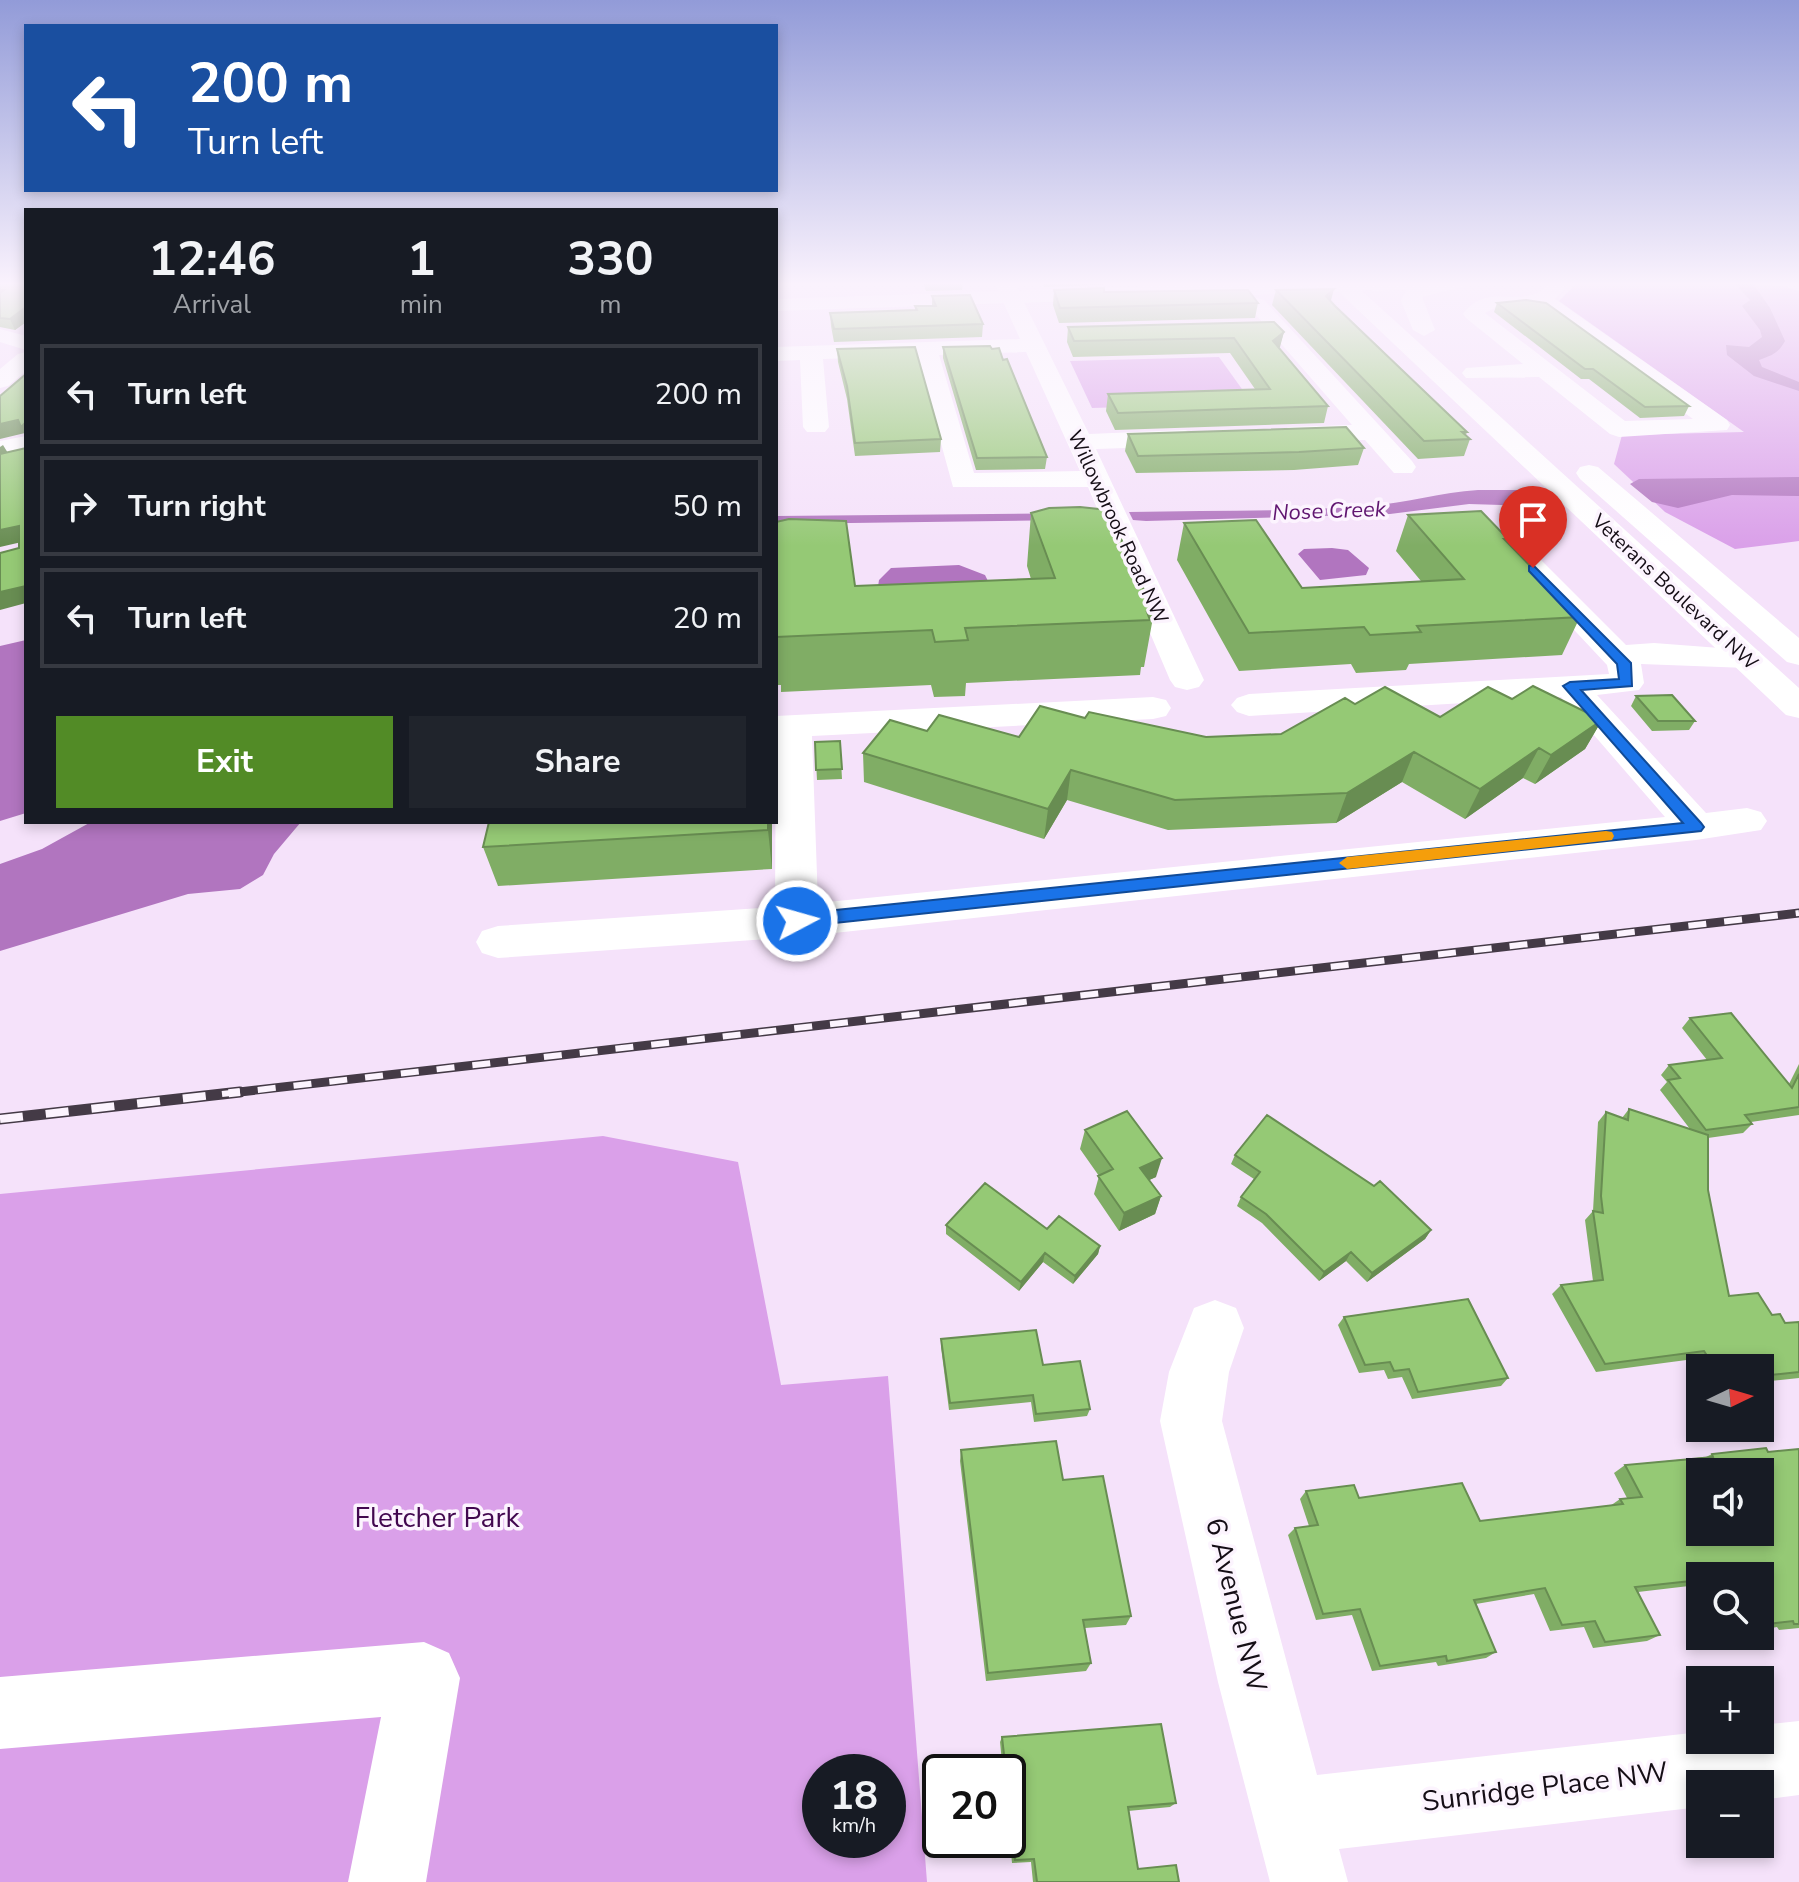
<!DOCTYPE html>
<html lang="en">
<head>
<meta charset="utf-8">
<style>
  :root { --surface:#171b24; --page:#20242c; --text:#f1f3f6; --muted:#9ea1a6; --line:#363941; --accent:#528b26 }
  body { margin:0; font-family:"Nunito Sans",sans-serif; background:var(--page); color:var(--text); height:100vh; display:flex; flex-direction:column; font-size:30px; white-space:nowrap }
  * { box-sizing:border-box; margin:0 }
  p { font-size:26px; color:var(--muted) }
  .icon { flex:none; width:44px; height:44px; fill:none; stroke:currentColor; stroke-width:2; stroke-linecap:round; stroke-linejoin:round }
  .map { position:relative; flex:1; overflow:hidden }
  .drawer { position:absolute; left:24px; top:208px; width:754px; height:616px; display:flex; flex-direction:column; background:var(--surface); border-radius:0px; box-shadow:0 4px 12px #0003 }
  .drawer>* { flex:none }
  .hud { position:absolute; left:24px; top:24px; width:754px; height:168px; border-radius:0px; box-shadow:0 4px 12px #0003; background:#1a4fa0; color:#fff; overflow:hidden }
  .needle { width:52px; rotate:85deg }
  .fabs { position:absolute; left:1686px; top:1354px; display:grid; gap:16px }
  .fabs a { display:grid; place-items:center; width:88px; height:88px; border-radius:0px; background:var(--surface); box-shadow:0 4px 12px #0003; font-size:40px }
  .speed { position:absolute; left:802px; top:1754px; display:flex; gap:16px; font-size:40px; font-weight:700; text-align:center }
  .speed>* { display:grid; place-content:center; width:104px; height:104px; border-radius:50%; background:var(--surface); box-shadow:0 4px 12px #0003; line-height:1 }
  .speed small { font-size:20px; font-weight:400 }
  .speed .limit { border:4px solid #111; border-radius:12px; background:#fff; color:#111 }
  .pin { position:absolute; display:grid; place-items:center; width:68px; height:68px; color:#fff; margin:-82px -34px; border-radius:50% 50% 50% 0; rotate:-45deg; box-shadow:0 0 8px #0007 }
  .pin .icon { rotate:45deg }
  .me { position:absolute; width:88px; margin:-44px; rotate:84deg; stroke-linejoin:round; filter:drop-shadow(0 0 6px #0008) }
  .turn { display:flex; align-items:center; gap:28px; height:168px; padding:0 32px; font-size:36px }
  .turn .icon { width:104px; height:104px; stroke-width:2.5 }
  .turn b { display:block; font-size:56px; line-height:68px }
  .eta { display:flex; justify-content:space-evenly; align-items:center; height:136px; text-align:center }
  .eta b { font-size:48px; font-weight:700; line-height:56px }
  .cta { display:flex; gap:16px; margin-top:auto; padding:16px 32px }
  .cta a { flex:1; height:92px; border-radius:0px; background:var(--accent); color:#fff; font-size:32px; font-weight:700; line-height:92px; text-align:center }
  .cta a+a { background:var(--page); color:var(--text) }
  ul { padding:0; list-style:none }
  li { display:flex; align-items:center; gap:24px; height:100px; margin:0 16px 12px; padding:0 16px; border:4px solid var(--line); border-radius:0px }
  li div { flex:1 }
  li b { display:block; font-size:30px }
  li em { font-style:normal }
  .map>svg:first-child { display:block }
  .green { fill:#daa0e9; fill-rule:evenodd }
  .water { fill:#b175bf }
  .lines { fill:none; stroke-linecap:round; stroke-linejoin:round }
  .minor { fill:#fff; fill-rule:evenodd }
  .major { fill:#fff; fill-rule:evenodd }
  .rail-far1-casing { stroke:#443a46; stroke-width:9 }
  .rail-casing { stroke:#443a46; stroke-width:11 }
  .rail-far1 { stroke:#fcf4fe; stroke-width:6; stroke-dasharray:18; stroke-linecap:butt }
  .rail { stroke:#fcf4fe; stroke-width:8; stroke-dasharray:23; stroke-linecap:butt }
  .wall { fill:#80ad65 }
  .shaded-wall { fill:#688d52 }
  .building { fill:#95c975; stroke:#688d52; stroke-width:2; fill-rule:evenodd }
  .route { fill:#1a73e8; stroke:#114b97; stroke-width:2 }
  .slow { fill:#f59e0b }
  .labels { text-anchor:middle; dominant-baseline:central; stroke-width:7; stroke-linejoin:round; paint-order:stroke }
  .far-street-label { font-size:20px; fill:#150e16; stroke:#fcf4fe }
  .far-water-label { font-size:22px; font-style:italic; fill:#601570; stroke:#fcf4fe }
  .near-park-label { font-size:28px; fill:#42084f; stroke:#fcf4fe }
  .near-street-label { font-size:28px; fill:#150e16; stroke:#fcf4fe }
</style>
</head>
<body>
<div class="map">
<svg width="1799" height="1882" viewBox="0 0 1799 1882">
  <rect width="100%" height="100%" fill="#f5e2fa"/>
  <!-- green -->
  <path class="green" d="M1578 282H1706L1783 286 1799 291V541L1735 549 1665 512 1614 464 1622 435 1744 432 1559 301Z
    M1219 357 1252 403 1092 408 1070 361Z
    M603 1136 738 1162 781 1385 888 1376 927 1882H0V1194ZM820 1772H888V1840H820Z"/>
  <!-- water -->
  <path class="water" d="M1733 282H1752L1770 308 1785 341C1778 354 1772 355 1759 360L1762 367 1799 382V391L1754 376 1727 355 1726 345 1749 347 1762 337 1760 330 1742 306 1750 300Z
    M1799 477V496L1732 495 1678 508 1652 502 1630 484 1639 479Z
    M1478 490H1520L1537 506 1469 504 1390 514 1146 521 1133 520 1129 512C1209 510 1289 512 1369 506 1407 503 1441 492 1478 490Z
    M1094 513 1064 520 776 524V516Z
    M1332 548 1348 550 1369 568 1366 575 1320 580 1298 554 1304 549Z
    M959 565 985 575 988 581 877 593 879 580 891 568Z
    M26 640V813L0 821V646Z
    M91 822H301L274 854 263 875 240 889 188 894 0 951V864L42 849Z"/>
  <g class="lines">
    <!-- minor -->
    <path class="minor" d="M994 282H1014L1089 434 1185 430 1194 433 1198 438 1194 443 1185 446 1096 449 1204 680 1199 687 1187 690 1175 687 1170 680 1088 487H953L917 356 823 359 829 427 825 432H807L803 427 800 360 776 361V347L1020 339ZM1026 352 1080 471 974 473 939 355Z
      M1365 282H1465L1455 288 1373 291 1366 289Z
      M1545 282H1565L1564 289 1555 299 1727 420 1730 425 1727 430 1619 437 1610 434 1539 377 1466 378 1462 373 1466 368 1523 364 1466 318 1463 314C1487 281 1521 309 1544 288ZM1539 306 1693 419 1625 421 1485 313 1497 307Z
      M1257 298 1264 300 1412 461 1416 467 1412 473H1394L1365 440H1280L1276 435 1280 430 1289 427 1352 425 1250 308 1247 304 1250 300Z
      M26 352V371L8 386 0 388V369L18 354Z
      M26 436V452L0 457V441Z
      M1512 538 1522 541 1626 645 1654 643 1759 651 1764 658 1759 665 1747 668 1641 664 1644 683 1639 690 1597 695 1706 813 1747 808 1761 812 1767 821 1761 830 1696 840 797 937 498 958 482 953 476 942 482 931 498 926 775 907 776 716 1153 697 1166 700 1171 708 1166 716 1153 719 812 736 818 903 1665 817 1561 697 1249 716 1237 712 1231 705 1237 698 1249 694 1609 674 1607 665 1502 553 1497 547 1502 541Z
      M1215 1300 1236 1308 1244 1328 1229 1372 1222 1421 1317 1775 1700 1732V1740H1760V1725L1799 1721V1795L1760 1800V1784H1700V1807L1339 1849 1348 1882H1270L1218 1682 1160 1421 1169 1372 1194 1308Z
      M424 1642 449 1653 460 1678 426 1882H348L381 1717 0 1749V1677Z"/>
    <!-- major -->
    <path class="major" d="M1270 282H1375L1374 289 1362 291 1799 688V718L1786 715 1339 292 776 311V299Z
      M1426 282H1469L1466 286 1422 297 1435 330 1424 336 1413 330 1401 301 1406 290Z
      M0 329 26 336V350L0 342Z
      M1589 465 1598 467 1799 638V665L1787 662 1580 479 1576 473 1580 467Z"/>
    <!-- rail-far1 casing -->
    <g class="rail-far1-casing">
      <path id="rail-far1" d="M222 1094 1799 913"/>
    </g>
    <!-- rail casing -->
    <g class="rail-casing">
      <path id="rail" d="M0 1119 240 1092"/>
    </g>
    <!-- rail-far1 -->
    <use href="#rail-far1" class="rail-far1"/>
    <!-- rail -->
    <use href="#rail" class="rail"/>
  </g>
  <!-- wall -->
  <path class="wall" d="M0 282H26V322L15 330 0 327Z
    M923 282H963L962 290 926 291Z
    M1042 282H1116L1102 285 1044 287Z
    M1054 290 1258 303 1255 318 1059 323 1053 305Z
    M1276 290 1331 301 1467 432 1466 435 1470 439 1464 456 1418 459 1272 305Z
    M932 296 983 324 982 337 834 342 831 326 830 313 915 310V306H932Z
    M1497 303 1689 406 1684 416 1640 418 1589 379H1581L1494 312Z
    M1068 327 1284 332 1279 348 1328 406 1324 423 1115 430 1106 411 1108 394 1255 389 1230 353 1073 357 1067 342Z
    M943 347 1047 457 1045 469 976 470 943 358Z
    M837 349 941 439 940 452 855 456 847 399 838 362Z
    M1128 434 1364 448 1358 465 1294 470 1136 473 1125 451Z
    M1031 513 1154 612 1144 667H1141L1140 675 966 683 965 696 934 697 931 685 781 692V685H776V522L855 586 1031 579 1027 566Z
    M1408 515 1508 539 1507 542 1580 617 1562 655 1409 664 1406 670 1356 673 1351 664 1239 671 1177 560 1184 523 1302 588 1421 581 1396 551Z
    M1636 696 1695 721 1689 730 1652 731 1631 706Z
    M1512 699 1602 720 1585 749 1535 784 1523 778 1465 819 1402 782 1336 823 1168 830 1067 800 1044 839 864 782 863 753 927 731 1019 737 1085 718 1206 737 1281 734 1355 704 1440 717Z
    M840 741 842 779 817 780 815 742Z
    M772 822V869L498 886 483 847Z
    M1690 1018 1789 1084 1799 1064V1115L1751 1122 1752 1124 1743 1133 1708 1138V1190L1729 1296 1772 1315 1785 1323 1799 1322V1378L1760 1382V1368L1700 1369 1694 1359 1596 1372 1552 1294 1561 1285 1593 1281 1585 1220 1593 1211 1598 1122 1606 1112 1622 1118 1629 1109 1690 1129 1660 1090 1667 1082 1661 1075 1669 1065 1707 1060 1682 1028Z
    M1085 1130 1156 1177 1149 1180 1161 1196 1155 1214 1119 1231 1094 1194 1099 1176 1080 1149Z
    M1235 1155 1431 1230 1425 1239 1367 1282 1346 1261 1319 1281 1262 1223 1237 1206 1241 1197 1254 1179 1231 1164Z
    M946 1225 1047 1229 1100 1246 1098 1254 1073 1284 1043 1262 1019 1291 946 1234Z
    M1344 1317 1508 1378 1501 1386 1412 1399 1402 1377 1388 1379 1384 1370 1359 1373 1338 1325Z
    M941 1339 1043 1365 1090 1409 1087 1416 1034 1422 1031 1402 949 1410 941 1347Z
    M1799 1449V1628L1779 1630 1777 1627 1760 1630V1576H1700V1607L1689 1586 1638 1592 1660 1635 1647 1641 1593 1648 1584 1627 1550 1631 1534 1594 1476 1604 1496 1652 1486 1658 1438 1666 1436 1662 1372 1671 1352 1615 1316 1620 1288 1535 1295 1528 1309 1526 1300 1499 1306 1491 1359 1498 1480 1521 1610 1506 1620 1499 1627 1498 1614 1473 1625 1465 1706 1457 1712 1454 1768 1452Z
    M961 1450 1063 1480 1131 1616 1126 1625 1085 1628 1091 1663 1086 1671 986 1681 960 1461Z
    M1002 1737 1176 1803 1170 1807 1128 1811 1138 1869 1179 1882H1033L1031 1862 1012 1863 1008 1821V1772H1003L1000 1742Z"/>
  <!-- shaded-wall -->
  <path class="shaded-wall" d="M1334 289 1330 304 1326 296Z
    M26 307V322L15 330 10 319Z
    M1284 332 1280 347 1269 357 1273 341Z
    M776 385 777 398 776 423Z
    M18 420 26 422V435L25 433 0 439V424Z
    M3 445 11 458 0 469V447Z
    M19 526 26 541 0 547V530Z
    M26 586V603L0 610V592Z
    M1602 720 1585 749 1535 784 1551 755Z
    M1539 748 1523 778 1465 819 1480 789Z
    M1414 752 1402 782 1336 823 1347 793Z
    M1071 770 1067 800 1044 839 1048 809Z
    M768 822H772V869L768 830Z
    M1162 1158 1156 1177 1134 1187 1140 1168Z
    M1161 1196 1155 1214 1119 1231 1124 1213Z
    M1431 1230 1425 1239 1367 1282 1372 1273Z
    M1100 1246 1098 1254 1073 1284 1075 1276Z
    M1351 1252 1346 1261 1319 1281 1324 1272Z
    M1045 1253 1043 1262 1019 1291 1021 1282Z"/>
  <!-- building -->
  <path class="building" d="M0 282H26V307L10 319 0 318V293L4 290H0Z
    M1104 288V292L1248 290 1258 303 1060 308 1054 290Z
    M1334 289 1326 296 1335 306 1467 432H1462L1470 439 1424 441 1276 290Z
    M970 295 983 324 834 329 830 313 917 310 915 306H936L932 296Z
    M1526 300 1546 303 1689 406 1645 407 1593 369H1585L1497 303Z
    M1274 322 1284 332 1273 341 1328 406 1118 413 1108 394 1270 389 1234 338 1074 341 1068 327Z
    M990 346 992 349 999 348 1003 360 1007 359 1047 457 977 458 943 347Z
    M915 347 941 439 855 443 847 386 837 349Z
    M26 374V422L21 427 18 420 0 424V396Z
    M1346 427 1364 448 1299 452 1138 456 1128 434Z
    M26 448V586L0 592V553L19 548V526L0 530V454Z
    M1080 507 1108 510 1154 612H1147L1150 620 965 628 968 640 935 642 932 630 776 637V522L789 519 846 521 855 586 1055 578 1031 513 1049 508Z
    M1481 511 1508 539H1504L1580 617 1417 626 1421 632 1370 635 1364 627 1249 633 1184 523 1256 520 1302 588 1464 579 1408 515Z
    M1533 686 1602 720 1551 755 1539 748 1480 789 1414 752 1347 793 1175 800 1071 770 1048 809 863 753 890 720 927 731 939 715 1019 737 1040 706 1085 718 1089 712 1206 737 1281 734 1345 698 1355 704 1385 687 1440 717 1488 687 1512 699Z
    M1672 695 1695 721H1658L1636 696Z
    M840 741 842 769 816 770 815 742Z
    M489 822H768V830L483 847Z
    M1731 1013 1792 1088 1799 1074V1107L1745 1115 1752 1124 1706 1130 1668 1080 1680 1078 1669 1065 1722 1058 1690 1018Z
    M1629 1109 1708 1135V1190L1729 1296 1758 1293 1772 1315 1780 1314 1785 1323 1799 1322V1372L1760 1376V1368H1715L1704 1351 1605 1364 1561 1285 1603 1280 1593 1211 1603 1213 1601 1196 1606 1112 1628 1120Z
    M1127 1111 1162 1158 1140 1168 1161 1196 1124 1213 1098 1176 1113 1169 1085 1130Z
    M1267 1115 1374 1186 1380 1181 1431 1230 1372 1273 1351 1252 1324 1272 1266 1214 1241 1197 1260 1172 1235 1155Z
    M985 1183 1047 1229 1059 1216 1100 1246 1075 1276 1045 1253 1021 1282 946 1225Z
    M1468 1299 1508 1378 1418 1392 1409 1369 1394 1371 1390 1362 1365 1365 1344 1317Z
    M1036 1330 1043 1365 1080 1361 1090 1409 1036 1414 1033 1395 950 1403 941 1339Z
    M1056 1441 1063 1480 1103 1476 1131 1616 1083 1620 1091 1663 988 1673 961 1450Z
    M1766 1448 1768 1452 1799 1449V1624H1794L1793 1621 1760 1625V1576H1700V1580L1635 1587 1660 1635 1605 1642 1595 1621 1562 1625 1545 1588 1474 1600 1496 1652 1447 1661 1446 1656 1380 1666 1360 1609 1323 1614 1295 1528 1318 1525 1306 1491 1354 1485 1359 1498 1462 1483 1480 1521 1623 1504 1620 1499 1642 1497 1625 1465 1713 1457 1712 1454ZM1700 1472H1760V1532H1700Z
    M1161 1724 1176 1803 1128 1807 1138 1869 1176 1865 1179 1882H1037L1034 1859 1015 1860 1008 1792V1772H1006L1002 1737Z"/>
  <!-- sky -->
  <linearGradient id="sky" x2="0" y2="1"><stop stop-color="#929bd8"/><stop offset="0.52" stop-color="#faf2fd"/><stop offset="1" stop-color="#faf2fd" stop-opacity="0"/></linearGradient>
  <rect width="1799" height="546" fill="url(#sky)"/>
  <!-- route -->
  <path class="route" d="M1533 565 1631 663 1632 686 1581 690 1701 823 1704 827 1701 831 797 927 788 921 797 914 1683 823 1563 686 1570 682 1619 679 1617 664 1529 571V566Z"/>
  <!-- slow -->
  <path class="slow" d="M1606 831 1612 832 1614 836 1612 840 1347 869 1339 863 1347 857Z"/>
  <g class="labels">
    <!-- far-street labels -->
    <g class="far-street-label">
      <text transform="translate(1118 527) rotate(65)">Willowbrook Road NW</text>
      <text transform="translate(1675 592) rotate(43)">Veterans Boulevard NW</text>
    </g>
    <!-- far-water labels -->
    <g class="far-water-label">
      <text transform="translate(1329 511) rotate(-2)">Nose Creek</text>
    </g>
    <!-- near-park labels -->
    <g class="near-park-label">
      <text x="437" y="1518">Fletcher Park</text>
    </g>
    <!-- near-street labels -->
    <g class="near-street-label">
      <text transform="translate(1236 1605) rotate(76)">6 Avenue NW</text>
      <text transform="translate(1545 1787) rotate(-7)">Sunridge Place NW</text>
    </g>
  </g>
</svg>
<div class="fabs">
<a><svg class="needle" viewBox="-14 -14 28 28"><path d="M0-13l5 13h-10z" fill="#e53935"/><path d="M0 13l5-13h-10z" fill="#9ea1a6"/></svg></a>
<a><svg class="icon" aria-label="sound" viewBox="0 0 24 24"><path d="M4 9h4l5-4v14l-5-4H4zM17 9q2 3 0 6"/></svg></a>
<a><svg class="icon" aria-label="search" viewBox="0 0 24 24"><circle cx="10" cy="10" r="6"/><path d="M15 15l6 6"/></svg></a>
<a>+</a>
<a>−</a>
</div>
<div class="speed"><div>18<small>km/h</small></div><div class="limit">20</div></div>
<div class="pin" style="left:1533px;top:568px;background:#d93025"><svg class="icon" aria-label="arrive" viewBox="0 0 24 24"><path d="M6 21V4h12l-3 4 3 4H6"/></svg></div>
<svg class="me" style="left:797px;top:921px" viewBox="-20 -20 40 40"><circle r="17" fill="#1a73e8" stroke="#fff" stroke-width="3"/><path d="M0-11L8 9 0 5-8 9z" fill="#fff"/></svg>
<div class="hud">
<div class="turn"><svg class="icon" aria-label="left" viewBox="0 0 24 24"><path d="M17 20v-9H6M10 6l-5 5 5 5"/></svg><div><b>200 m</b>Turn left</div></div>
</div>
<section class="drawer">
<div class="eta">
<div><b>12:46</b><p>Arrival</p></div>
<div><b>1</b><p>min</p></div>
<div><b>330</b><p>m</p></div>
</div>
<ul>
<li><svg class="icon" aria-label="left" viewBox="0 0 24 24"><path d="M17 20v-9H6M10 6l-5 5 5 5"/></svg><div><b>Turn left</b></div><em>200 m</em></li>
<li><svg class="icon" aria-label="right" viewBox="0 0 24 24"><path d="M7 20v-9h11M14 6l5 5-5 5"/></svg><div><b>Turn right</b></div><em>50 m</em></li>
<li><svg class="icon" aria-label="left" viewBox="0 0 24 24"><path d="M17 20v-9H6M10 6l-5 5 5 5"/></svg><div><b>Turn left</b></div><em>20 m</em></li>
</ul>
<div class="cta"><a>Exit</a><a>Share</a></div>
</section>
</div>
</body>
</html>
